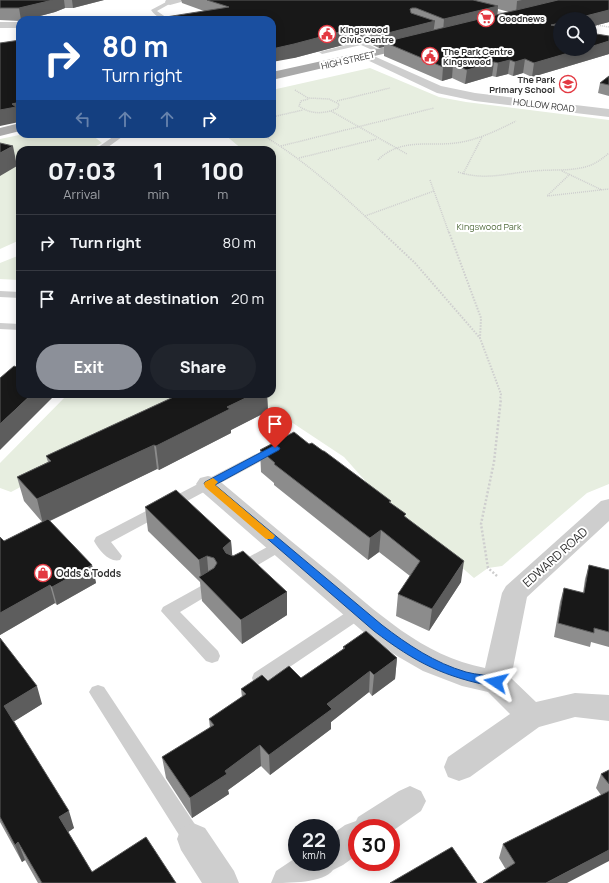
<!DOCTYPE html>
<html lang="en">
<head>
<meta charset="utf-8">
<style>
  :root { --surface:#171b24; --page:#20242c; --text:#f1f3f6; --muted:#9ea1a6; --line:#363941; --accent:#8c9099 }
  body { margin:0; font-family:Manrope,sans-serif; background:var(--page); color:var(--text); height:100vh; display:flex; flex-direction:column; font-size:15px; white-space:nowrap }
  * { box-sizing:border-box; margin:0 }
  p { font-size:13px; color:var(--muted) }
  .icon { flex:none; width:22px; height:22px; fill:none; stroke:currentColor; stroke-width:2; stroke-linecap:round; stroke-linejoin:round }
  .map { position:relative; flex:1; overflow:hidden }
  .sheet { position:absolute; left:16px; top:146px; width:260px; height:252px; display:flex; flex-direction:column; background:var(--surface); border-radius:12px; box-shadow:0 2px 10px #0003 }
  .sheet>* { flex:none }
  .top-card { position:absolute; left:16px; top:16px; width:260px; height:122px; border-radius:12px; box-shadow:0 2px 10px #0003; background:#1a4fa0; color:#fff; overflow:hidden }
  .fabs { position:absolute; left:553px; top:12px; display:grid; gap:8px }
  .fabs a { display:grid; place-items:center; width:44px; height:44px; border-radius:50%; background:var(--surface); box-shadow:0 2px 10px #0003; font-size:20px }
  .speed { position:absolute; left:288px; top:819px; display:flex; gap:8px; font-size:20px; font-weight:700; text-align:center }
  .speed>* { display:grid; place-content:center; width:52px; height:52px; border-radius:50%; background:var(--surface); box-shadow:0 2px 10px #0003; line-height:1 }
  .speed small { font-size:10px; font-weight:400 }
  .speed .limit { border:6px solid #d22; background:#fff; color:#111 }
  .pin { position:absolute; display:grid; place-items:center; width:34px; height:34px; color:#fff; margin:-41px -17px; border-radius:50% 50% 50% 0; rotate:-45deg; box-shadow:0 0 4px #0007 }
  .pin .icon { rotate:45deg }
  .me { position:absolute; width:44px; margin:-22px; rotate:280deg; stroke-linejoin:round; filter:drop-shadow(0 0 3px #0008) }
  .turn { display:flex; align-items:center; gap:14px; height:84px; padding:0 20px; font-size:18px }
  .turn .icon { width:52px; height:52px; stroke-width:2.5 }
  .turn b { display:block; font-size:28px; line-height:34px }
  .lanes { display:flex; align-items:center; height:38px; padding:0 20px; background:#0003; justify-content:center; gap:20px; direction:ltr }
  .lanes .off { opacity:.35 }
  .eta { display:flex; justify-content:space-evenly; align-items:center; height:68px; text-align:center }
  .eta b { font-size:24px; font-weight:800; line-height:28px }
  .primary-button { display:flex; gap:8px; margin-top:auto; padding:8px 20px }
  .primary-button a { flex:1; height:46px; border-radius:24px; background:var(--accent); color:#fff; font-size:16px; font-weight:800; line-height:46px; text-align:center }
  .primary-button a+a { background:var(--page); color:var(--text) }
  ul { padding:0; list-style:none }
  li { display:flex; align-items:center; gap:12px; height:56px; padding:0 20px; border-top:1px solid var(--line) }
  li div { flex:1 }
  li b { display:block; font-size:15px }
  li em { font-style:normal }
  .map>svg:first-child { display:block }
  .green { fill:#e7eee0 }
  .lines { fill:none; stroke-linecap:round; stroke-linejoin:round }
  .path-far2 { stroke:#cecece; stroke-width:1.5; stroke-dasharray:1 1; stroke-linecap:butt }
  .path-far1 { stroke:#cecece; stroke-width:2; stroke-dasharray:1.5 1.5; stroke-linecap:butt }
  .path { stroke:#cecece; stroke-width:2.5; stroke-dasharray:2 2; stroke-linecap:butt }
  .service { fill:#cecece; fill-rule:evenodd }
  .minor { fill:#cecece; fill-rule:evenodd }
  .primary { fill:#a9a9a9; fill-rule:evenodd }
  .wall { fill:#8c8c8c; fill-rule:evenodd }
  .shaded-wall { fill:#5d5d5d }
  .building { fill:#181818; stroke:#5d5d5d }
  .route { fill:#1a73e8; stroke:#114b97 }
  .slow { fill:#f59e0b }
  .labels { text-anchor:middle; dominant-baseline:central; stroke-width:4; stroke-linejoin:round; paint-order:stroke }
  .far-poi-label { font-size:9px; font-weight:bold; fill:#313131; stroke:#fff; text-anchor:start }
  .far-street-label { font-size:9px; fill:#313131; stroke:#fff }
  .far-park-label { font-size:9px; fill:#536d3f; stroke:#fff }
  .poi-label { font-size:10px; font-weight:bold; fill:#313131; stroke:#fff; text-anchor:start }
  .near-street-label { font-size:12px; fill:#313131; stroke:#fff }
</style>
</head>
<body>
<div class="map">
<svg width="609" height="883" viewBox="0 0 609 883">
  <rect width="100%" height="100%" fill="#fff"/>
  <!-- green -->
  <path class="green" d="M370 68 439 97 466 102 609 120V484L587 493 502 566 488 568 474 578 377 494 344 457 249 394H272V150H243L224 134H272V90Z
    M24 134H91L102 143 88 150H20V240L0 249V139Z
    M20 255V280L0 279V263Z
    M68 394H198L11 492 0 488V463Z"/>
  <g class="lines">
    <!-- path-far2 -->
    <path class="path-far2" d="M590 24 609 27
      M295 90 308 98 329 99 339 104 338 108C325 114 311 115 299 106L301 101 309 99
      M337 101 390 88
      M331 111 407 154
      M272 117 303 110
      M261 134C306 161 345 197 383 233
      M281 146 434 108
      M299 158 377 139
      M378 160C402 136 432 148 462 142 482 138 498 130 516 121
      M562 171 602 190
      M458 172C486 181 506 173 534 171 552 169 573 172 591 165 598 162 603 158 609 153
      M463 174 482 137
      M570 174 547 196 609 189
      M430 180 449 233
      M365 216 434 191"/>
    <!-- path-far1 -->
    <path class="path-far1" d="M382 232 415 263 480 338 501 394 500 399
      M449 232 481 318 480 338"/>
    <!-- path -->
    <path class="path" d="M497 576 488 568 481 524 494 462 501 398"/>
    <!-- service -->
    <path class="service" d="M168 1 173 2 157 11 170 20C162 20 156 17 151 10Z
      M362 41 384 52 379 53 361 45 322 54 319 52Z
      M117 134H126L104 150H94Z
      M0 291 20 292V298L0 297Z
      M0 323 20 324V330L0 329Z
      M275 444 280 445 282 448 280 451 111 542 122 556 120 560C109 563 99 550 94 541L96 537Z
      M280 540 285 541 287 545 285 549 244 573 239 575 234 573 231 569 234 565Z
      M210 581 215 583 218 587 215 591 180 612 218 651 220 656 218 661 212 663 206 661 161 611 163 607Z
      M359 606 365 608 367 612 365 616 266 683 260 685 254 683 252 678 254 673 353 608Z
      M98 685 104 687 200 832 203 839 200 846 193 848 186 846 92 697 89 692 92 687Z"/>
    <!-- minor -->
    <path class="minor" d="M166 0H182L181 2 170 5 166 4 165 2Z
      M432 0H450L520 16 521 18 516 21 433 2Z
      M0 22H20V28H0Z
      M367 53 441 86 475 93 609 109V117L475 101 437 93 363 58 361 56 363 54Z
      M208 476 216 478C254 510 291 541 329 572 376 611 422 656 485 668L502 593 506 586 601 501 609 499V521L527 597 511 678 536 702 575 693 609 695V721L575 717 539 727 470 777 459 781 448 777 444 767 448 757 510 714 488 692 462 686 423 671 397 656 368 636 200 490 196 484 200 478Z
      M410 786 421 791 426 801 421 811 391 832V828H357V855L343 865 333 870C324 883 289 883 271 883L276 871 297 857V862H331V835L345 825 356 821 358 817 399 791Z
      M193 823 205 828 234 871 239 883H202L181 850 177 839 181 828Z"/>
    <!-- primary -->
    <path class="primary" d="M413 41 419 44 417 46 272 80V72Z
      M20 123V131L0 136V128Z"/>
  </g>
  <!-- wall -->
  <path class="wall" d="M0 0H104L73 8H65L55 12 25 20H20V21L0 20Z
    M181 0H609V22L590 27V19L560 49 609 36V54L532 77 523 73 513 76 508 74 496 77 492 76 465 84 452 78 442 81 384 56V47L379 48 362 40 294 58 204 11 182 3ZM498 9 509 12 497 15Z
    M609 76V96L598 93 600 83Z
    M180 394H267L268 411 231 430V433L159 470 157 469 50 521 92 565 96 583 57 605 55 603 0 635V537L4 541 42 522 24 501 17 477 48 462 46 456Z
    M309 444 391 503 406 517 461 582 429 631 396 616 398 594 410 576 379 552 368 560 274 485V483L261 472 260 450Z
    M145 507 231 541 232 556 287 592V615L242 644 202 601 200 582 148 531Z
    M589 565 609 570V647L591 642 590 647 554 637 560 602 564 588 583 593 585 579Z
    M0 638 42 704 14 721 74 828 68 832 92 872 176 883H38L25 860 22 862 0 822Z
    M343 647 397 658 395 679 372 696 369 692 331 722V729L270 775 261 766 228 790 229 794 192 818 166 778 162 757 210 728 209 719 242 697 241 689 268 681 301 678 343 649Z
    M609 770V861L505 868 499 858 503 844 601 795 596 788 601 774Z"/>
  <!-- shaded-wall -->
  <path class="shaded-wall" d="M53 0H64L65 8 55 12 25 20H21L19 8Z
    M72 0H104L73 8Z
    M522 0H569L516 13 517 1Z
    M498 6 497 18 443 32 444 19Z
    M609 10V22L590 27V19H574Z
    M435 21 433 34 384 42V47L379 48 380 35Z
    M560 23V35L551 25Z
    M362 26V40L294 58 272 62V49Z
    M609 41V54L532 77 534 63 582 49H590V47Z
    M525 59 523 73 513 76 515 62Z
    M510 60 508 74 496 77 498 63Z
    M494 62 492 76 465 84 467 70Z
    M453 64 452 78 442 81 443 67Z
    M20 102V117L18 118 19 122 0 126V110L12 104Z
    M13 146 17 166 0 176V153Z
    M32 394H54V396L0 450V424Z
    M254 394H267L268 411 231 430V433L159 470 156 446 227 407Z
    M154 445 157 469 43 524 37 499Z
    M381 530 379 552 368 560 370 538Z
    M231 541 233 564 225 571 223 548Z
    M207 556 209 580 201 579 199 560Z
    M464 561 461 582 429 631 432 609Z
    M92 565 96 583 57 605 52 587Z
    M50 585 55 603 0 635V613Z
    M287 592V615L242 644 241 620Z
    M397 658 395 679 372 696 374 675Z
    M370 671 369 692 331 722V729L270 775 269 755 327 704Z
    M37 686 42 704 10 724 4 706Z
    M260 745 261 766 228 790 229 794 192 818 190 798 225 771Z
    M69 811 74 828 64 835 59 817Z
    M18 842 25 860 22 862 15 845Z
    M609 850V861L567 883H546Z"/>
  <!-- building -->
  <path class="building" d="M0 0H53L19 8H0Z
    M207 0H473L498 6 444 19 416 8H412L410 9 411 13 435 21 380 35 362 26 294 44 272 49V20H147L229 7Z
    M558 0H609V10L574 19H560V23L551 25 560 27V49H582L534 63 525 59 515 62 510 60 498 63 494 62 467 70 453 64 443 67 384 42Z
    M590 33 609 36V41L590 47Z
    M20 40V102L12 104 16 107 0 110V43Z
    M609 76V85L600 83Z
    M0 143 13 146 0 153Z
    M14 366 20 368V394H32L0 424V378Z
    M180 394H254L227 407 230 409 156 446 154 445 37 499 17 477 51 461 46 456Z
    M294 432 309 444 312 443 323 451H324L391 501 389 502 406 514 404 516 464 561 432 609 398 594 420 561 381 530 370 538 274 464 275 463 260 450Z
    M176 490 231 541 223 548 226 553 233 556 243 551 287 592 241 620 199 577 214 568 217 563 214 558 207 556 199 560 145 507Z
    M48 519 92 565 52 587 50 585 0 613V537L4 541Z
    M589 565 609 570V632L594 628V633L558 623 564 588 584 593Z
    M366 631 397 658 374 675 370 671 327 704 332 709 269 755 260 745 225 771 227 774 190 798 162 757 214 725 209 719 246 694 241 689 262 675 268 681 289 666 301 678 345 648 343 647Z
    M0 638 37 686 4 706 69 811 59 817 92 872 146 837 176 883H42L18 842 15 845 0 817Z
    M609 770V784L601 774Z
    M609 791V850L546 883H483L515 863 503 844Z
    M452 847 477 883H390Z"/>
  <!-- route -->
  <path class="route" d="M275 445 280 448 279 450 215 485 382 625C408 645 435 663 466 672 477 675 489 675 500 678L502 682 500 685 496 687C444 677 416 663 374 631L204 484 205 482Z"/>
  <!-- slow -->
  <path class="slow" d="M213 478 218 482 215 485 273 534 275 536 273 539H266L205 487 204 484 205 482Z"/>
  <!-- icons -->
  <defs>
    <g id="supermarket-ring" transform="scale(0.9)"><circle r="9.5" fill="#fff" stroke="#e33942" stroke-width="1.5"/><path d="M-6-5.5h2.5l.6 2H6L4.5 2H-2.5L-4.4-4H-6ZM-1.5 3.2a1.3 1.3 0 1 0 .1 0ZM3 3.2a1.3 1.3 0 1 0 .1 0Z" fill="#e33942"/></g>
    <g id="civic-ring" transform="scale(0.9)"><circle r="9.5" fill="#fff" stroke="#e33942" stroke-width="1.5"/><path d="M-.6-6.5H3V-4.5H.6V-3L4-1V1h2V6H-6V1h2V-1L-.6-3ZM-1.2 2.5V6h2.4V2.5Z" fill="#e33942"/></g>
    <g id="school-ring" transform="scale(0.9)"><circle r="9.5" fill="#fff" stroke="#e33942" stroke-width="1.5"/><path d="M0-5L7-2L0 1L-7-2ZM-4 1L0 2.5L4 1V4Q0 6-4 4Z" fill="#e33942"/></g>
    <g id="shop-ring" transform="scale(0.9)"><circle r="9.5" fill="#fff" stroke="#e33942" stroke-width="1.5"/><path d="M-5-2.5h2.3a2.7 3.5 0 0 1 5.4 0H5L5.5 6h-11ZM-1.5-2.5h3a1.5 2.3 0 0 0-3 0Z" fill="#e33942"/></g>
  </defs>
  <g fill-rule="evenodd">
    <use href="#supermarket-ring" x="486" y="18"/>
    <use href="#civic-ring" x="327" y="34"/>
    <use href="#civic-ring" x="430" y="56"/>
    <use href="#school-ring" x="568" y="84"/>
    <use href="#shop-ring" x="43" y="573"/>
  </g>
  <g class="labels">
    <!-- far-poi labels -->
    <g class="far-poi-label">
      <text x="499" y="18">Goodnews</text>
      <text x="340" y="29">Kingswood<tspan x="340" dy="10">Civic Centre</tspan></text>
      <text x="443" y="51">The Park Centre<tspan x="443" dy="10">Kingswood</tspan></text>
      <text x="555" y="79" text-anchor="end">The Park<tspan x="555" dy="10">Primary School</tspan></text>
    </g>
    <!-- far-street labels -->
    <g class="far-street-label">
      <text transform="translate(348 60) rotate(-13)">HIGH STREET</text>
      <text transform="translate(544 105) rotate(7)">HOLLOW ROAD</text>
    </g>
    <!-- far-park labels -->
    <g class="far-park-label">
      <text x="489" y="226">Kingswood Park</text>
    </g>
    <!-- poi labels -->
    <g class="poi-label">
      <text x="56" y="573">Odds &amp; Todds</text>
    </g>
    <!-- near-street labels -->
    <g class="near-street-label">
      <text transform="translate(555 557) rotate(-42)">EDWARD ROAD</text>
    </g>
  </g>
</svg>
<div class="fabs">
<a><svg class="icon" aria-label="search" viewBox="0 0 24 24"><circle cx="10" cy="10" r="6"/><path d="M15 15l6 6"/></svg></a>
</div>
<div class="speed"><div>22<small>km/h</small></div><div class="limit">30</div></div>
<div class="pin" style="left:275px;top:448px;background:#d93025"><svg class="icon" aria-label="arrive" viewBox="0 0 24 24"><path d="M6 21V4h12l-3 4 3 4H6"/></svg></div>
<svg class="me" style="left:496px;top:682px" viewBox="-20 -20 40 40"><path d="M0-17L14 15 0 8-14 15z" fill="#1a73e8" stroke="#fff" stroke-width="4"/></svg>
<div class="top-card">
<div class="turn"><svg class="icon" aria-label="right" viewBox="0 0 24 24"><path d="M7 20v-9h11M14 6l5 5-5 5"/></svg><div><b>80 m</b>Turn right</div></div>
<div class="lanes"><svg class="icon off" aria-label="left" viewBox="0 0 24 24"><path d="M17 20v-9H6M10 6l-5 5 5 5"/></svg><svg class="icon off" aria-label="ahead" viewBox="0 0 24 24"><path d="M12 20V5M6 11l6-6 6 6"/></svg><svg class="icon off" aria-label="ahead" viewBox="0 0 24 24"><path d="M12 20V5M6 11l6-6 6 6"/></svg><svg class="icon" aria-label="right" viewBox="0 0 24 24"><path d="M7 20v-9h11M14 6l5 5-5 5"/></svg></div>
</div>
<section class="sheet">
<div class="eta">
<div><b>07:03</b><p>Arrival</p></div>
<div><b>1</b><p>min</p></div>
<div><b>100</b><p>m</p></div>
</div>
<ul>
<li><svg class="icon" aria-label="right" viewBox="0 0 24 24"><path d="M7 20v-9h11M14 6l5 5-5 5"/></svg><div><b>Turn right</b></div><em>80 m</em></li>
<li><svg class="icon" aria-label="arrive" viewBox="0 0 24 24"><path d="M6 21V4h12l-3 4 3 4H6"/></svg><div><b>Arrive at destination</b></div><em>20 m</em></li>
</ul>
<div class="primary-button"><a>Exit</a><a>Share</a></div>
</section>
</div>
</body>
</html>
